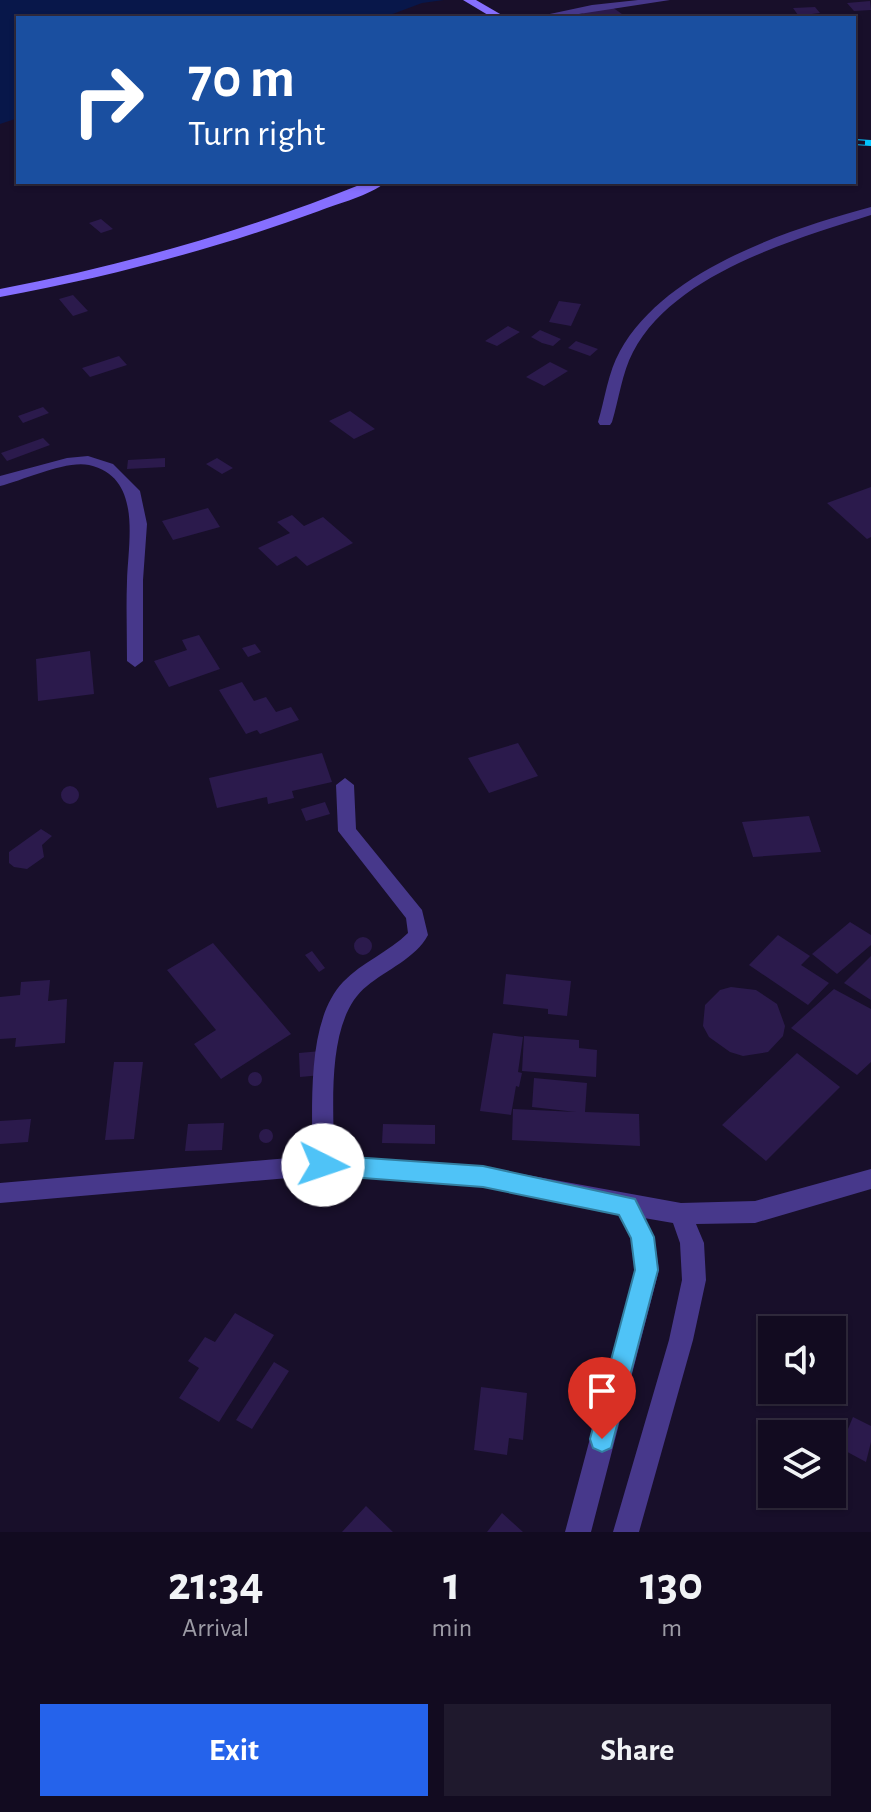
<!DOCTYPE html>
<html lang="en">
<head>
<meta charset="utf-8">
<style>
  :root { --surface:#120b20; --page:#1f192d; --text:#f1f3f6; --muted:#9c9ba5; --line:#312b3e; --accent:#2563eb }
  body { margin:0; font-family:"Alegreya Sans",sans-serif; background:var(--page); color:var(--text); height:100vh; display:flex; flex-direction:column; font-size:30px; white-space:nowrap }
  * { box-sizing:border-box; margin:0 }
  p { font-size:26px; color:var(--muted) }
  .icon { flex:none; width:44px; height:44px; fill:none; stroke:currentColor; stroke-width:2; stroke-linecap:round; stroke-linejoin:round }
  .map { position:relative; height:1532px; overflow:hidden }
  .details { display:flex; flex-direction:column; background:var(--surface); flex:1 }
  .details>* { flex:none }
  .hud { position:absolute; left:16px; top:16px; width:840px; height:168px; border-radius:0px; box-shadow:0 2px 6px #0004,0 0 0 2px var(--line); background:#1a4fa0; color:#fff; overflow:hidden }
  .fabs { position:absolute; left:758px; top:1316px; display:grid; gap:16px }
  .fabs a { display:grid; place-items:center; width:88px; height:88px; border-radius:0px; background:var(--surface); box-shadow:0 2px 6px #0004,0 0 0 2px var(--line); font-size:40px }
  .pin { position:absolute; display:grid; place-items:center; width:68px; height:68px; color:#fff; margin:-82px -34px; border-radius:50% 50% 50% 0; rotate:-45deg; box-shadow:0 0 8px #0007 }
  .pin .icon { rotate:45deg }
  .me { position:absolute; width:88px; margin:-44px; rotate:94deg; stroke-linejoin:round; filter:drop-shadow(0 0 6px #0008) }
  .turn { display:flex; align-items:center; gap:28px; height:168px; padding:0 40px; font-size:36px }
  .turn .icon { width:104px; height:104px; stroke-width:2.5 }
  .turn b { display:block; font-size:56px; line-height:68px }
  .eta { display:flex; justify-content:space-evenly; align-items:center; height:136px; text-align:center }
  .eta b { font-size:48px; font-weight:700; line-height:56px }
  .action { display:flex; gap:16px; margin-top:auto; padding:16px 40px }
  .action a { flex:1; height:92px; border-radius:0px; background:var(--accent); color:#fff; font-size:32px; font-weight:700; line-height:92px; text-align:center }
  .action a+a { background:var(--page); color:var(--text) }
  .map>svg:first-child { display:block }
  .water { fill:#08174a }
  .building { fill:#2b1a4c }
  .lines { fill:none; stroke-linecap:round; stroke-linejoin:round }
  .minor { fill:#47388b; fill-rule:evenodd }
  .secondary { fill:#866fff; fill-rule:evenodd }
  .rail-casing { stroke:#04c4ff; stroke-width:6 }
  .rail { stroke:#180f2a; stroke-width:4; stroke-dasharray:11; stroke-linecap:butt }
  .route { fill:#4fc3f7; stroke:#337fa1; stroke-width:2 }
</style>
</head>
<body>
<div class="map">
<svg width="871" height="1532" viewBox="0 0 871 1532">
  <rect width="100%" height="100%" fill="#180f2a"/>
  <!-- water -->
  <path class="water" d="M0 0H444L422 3 382 18H18V118L0 124Z"/>
  <!-- building -->
  <path class="building" d="M870 1 871 10 854 11 847 3Z
    M612 7 622 14 612 16 615 18H588L581 12Z
    M815 7 820 13 812 14 814 18H788L787 15H798L793 8Z
    M101 219 113 229 101 233 89 223Z
    M73 295 88 311 73 316 59 299Z
    M559 301 581 304 571 326 549 322Z
    M508 326 520 332 497 346 485 341Z
    M540 330 561 339 553 346 542 343 531 337Z
    M576 341 598 349 590 356 568 348Z
    M119 356 127 365 90 377 82 368Z
    M550 362 568 371 544 386 526 377Z
    M43 407 49 413 23 423 18 416Z
    M350 411 375 429 354 439 329 421Z
    M43 438 50 445 7 461 1 453Z
    M165 458V467L127 469 128 460Z
    M217 458 233 468 222 474 206 464Z
    M871 487V537L867 539 827 503Z
    M208 508 220 527 173 540 162 521Z
    M292 515 304 526 323 517 353 543 307 566 296 556 277 566 258 548 290 533 277 522Z
    M199 635 220 669 169 687 154 661 187 650 182 640Z
    M255 644 261 652 248 657 242 648Z
    M90 651 94 694 38 701 36 659Z
    M242 682 254 701 266 697 276 712 291 707 299 720 260 734 257 730 246 734 219 690Z
    M518 743 538 776 489 793 468 758Z
    M322 753 332 782 292 791 294 798 268 804 267 797 217 808 209 778Z
    M61 795a9 9 0 1 1 18 0a9 9 0 1 1-18 0Z
    M325 802 330 814 306 821 301 809Z
    M809 816 821 852 753 857 742 822Z
    M41 829 52 836 42 845 44 857 27 869 14 867 9 863V852Z
    M850 922 871 935V945L837 974 812 954Z
    M778 935 810 956 801 965 829 983 808 1005 749 965Z
    M354 946a9 9 0 1 1 18 0a9 9 0 1 1-18 0Z
    M213 943 291 1034 221 1079 194 1044 216 1030 167 970Z
    M312 951 325 968 319 972 305 955Z
    M871 956V1000L844 983Z
    M506 974 571 981 567 1016 548 1014V1009L503 1004Z
    M50 980 48 1001 67 999 65 1043 15 1047 16 1038 0 1039V997L20 995 21 982Z
    M731 987 756 990 777 1004 785 1026 783 1036 768 1052 743 1056 730 1052 709 1037 703 1026 705 1005 720 990Z
    M834 989 871 1009V1062L857 1075 791 1028Z
    M493 1033 523 1037 518 1072 522 1073 519 1087 516 1086 511 1115 480 1111Z
    M524 1036 579 1040V1048L597 1050 596 1077 522 1071Z
    M321 1051 322 1075 300 1077 299 1053Z
    M797 1053 840 1087 766 1161 722 1125Z
    M114 1062H143L134 1139 105 1140Z
    M248 1079a7 7 0 1 1 14 0a7 7 0 1 1-14 0Z
    M534 1078 587 1083 585 1112 639 1114 640 1146 512 1140 513 1109 576 1112 532 1107Z
    M31 1119 28 1142 0 1144V1121Z
    M224 1123 222 1150 185 1151 188 1124Z
    M383 1124 435 1125V1144L382 1143Z
    M259 1136a7 7 0 1 1 14 0a7 7 0 1 1-14 0Z
    M235 1313 274 1335 219 1422 179 1398 199 1368 188 1361 205 1337 215 1342Z
    M274 1362 289 1371 252 1429 236 1420Z
    M481 1387 527 1393 523 1440 509 1438 507 1455 474 1450Z
    M853 1417 871 1426V1442L866 1462 840 1448Z
    M366 1506 393 1532H342Z
    M502 1513 523 1532H487Z"/>
  <g class="lines">
    <!-- minor -->
    <path class="minor" d="M638 0H670L553 18H531L592 5Z
      M871 207V215C792 240 674 274 633 352 622 373 619 399 612 422L610 425H600L598 422C605 399 608 372 620 351 665 270 786 230 871 207Z
      M88 456 113 464 140 491 147 524 143 580V661L135 667 127 661C127 634 126 608 127 581 128 542 143 477 89 465 66 460 24 480 0 486V476L67 458Z
      M345 778 354 785 356 829 422 910 428 935C416 958 386 970 367 986 325 1019 334 1107 334 1156L483 1167 681 1203 755 1201 871 1169V1189L755 1223 696 1224 704 1243 706 1280 693 1340 639 1532H613L669 1340 682 1280 680 1243 673 1223 644 1218 654 1237 659 1270 591 1532H565L635 1270 631 1238 619 1213 483 1187 323 1175 0 1203V1183L312 1156C313 1105 306 1021 343 982 362 962 389 952 408 933L406 918 338 831 336 785Z"/>
    <!-- secondary -->
    <path class="secondary" d="M463 0H476L507 18H493Z
      M367 182H386C369 196 339 203 319 211 215 249 109 277 0 297V289C126 265 248 230 367 182Z"/>
    <!-- rail casing -->
    <g class="rail-casing">
      <path id="rail" d="M854 142 871 143"/>
    </g>
    <!-- rail -->
    <use href="#rail" class="rail"/>
  </g>
  <!-- route -->
  <path class="route" d="M323 1155 483 1166 635 1199 654 1237 658 1270 611 1448 602 1452 593 1448 590 1439 635 1270 631 1238 619 1215 483 1187 323 1175 315 1172 312 1165 315 1158Z"/>
</svg>
<div class="fabs">
<a><svg class="icon" aria-label="sound" viewBox="0 0 24 24"><path d="M4 9h4l5-4v14l-5-4H4zM17 9q2 3 0 6"/></svg></a>
<a><svg class="icon" aria-label="layers" viewBox="0 0 24 24"><path d="M12 4l9 5-9 5-9-5zM3 14l9 5 9-5"/></svg></a>
</div>
<div class="pin" style="left:602px;top:1439px;background:#d93025"><svg class="icon" aria-label="arrive" viewBox="0 0 24 24"><path d="M6 21V4h12l-3 4 3 4H6"/></svg></div>
<svg class="me" style="left:323px;top:1165px" viewBox="-20 -20 40 40"><circle r="19" fill="#fff"/><path d="M0-13L10 11 0 6-10 11z" fill="#4fc3f7"/></svg>
<div class="hud">
<div class="turn"><svg class="icon" aria-label="right" viewBox="0 0 24 24"><path d="M7 20v-9h11M14 6l5 5-5 5"/></svg><div><b>70 m</b>Turn right</div></div>
</div>
</div>
<section class="details">
<div class="eta">
<div><b>21:34</b><p>Arrival</p></div>
<div><b>1</b><p>min</p></div>
<div><b>130</b><p>m</p></div>
</div>
<div class="action"><a>Exit</a><a>Share</a></div>
</section>
</body>
</html>
